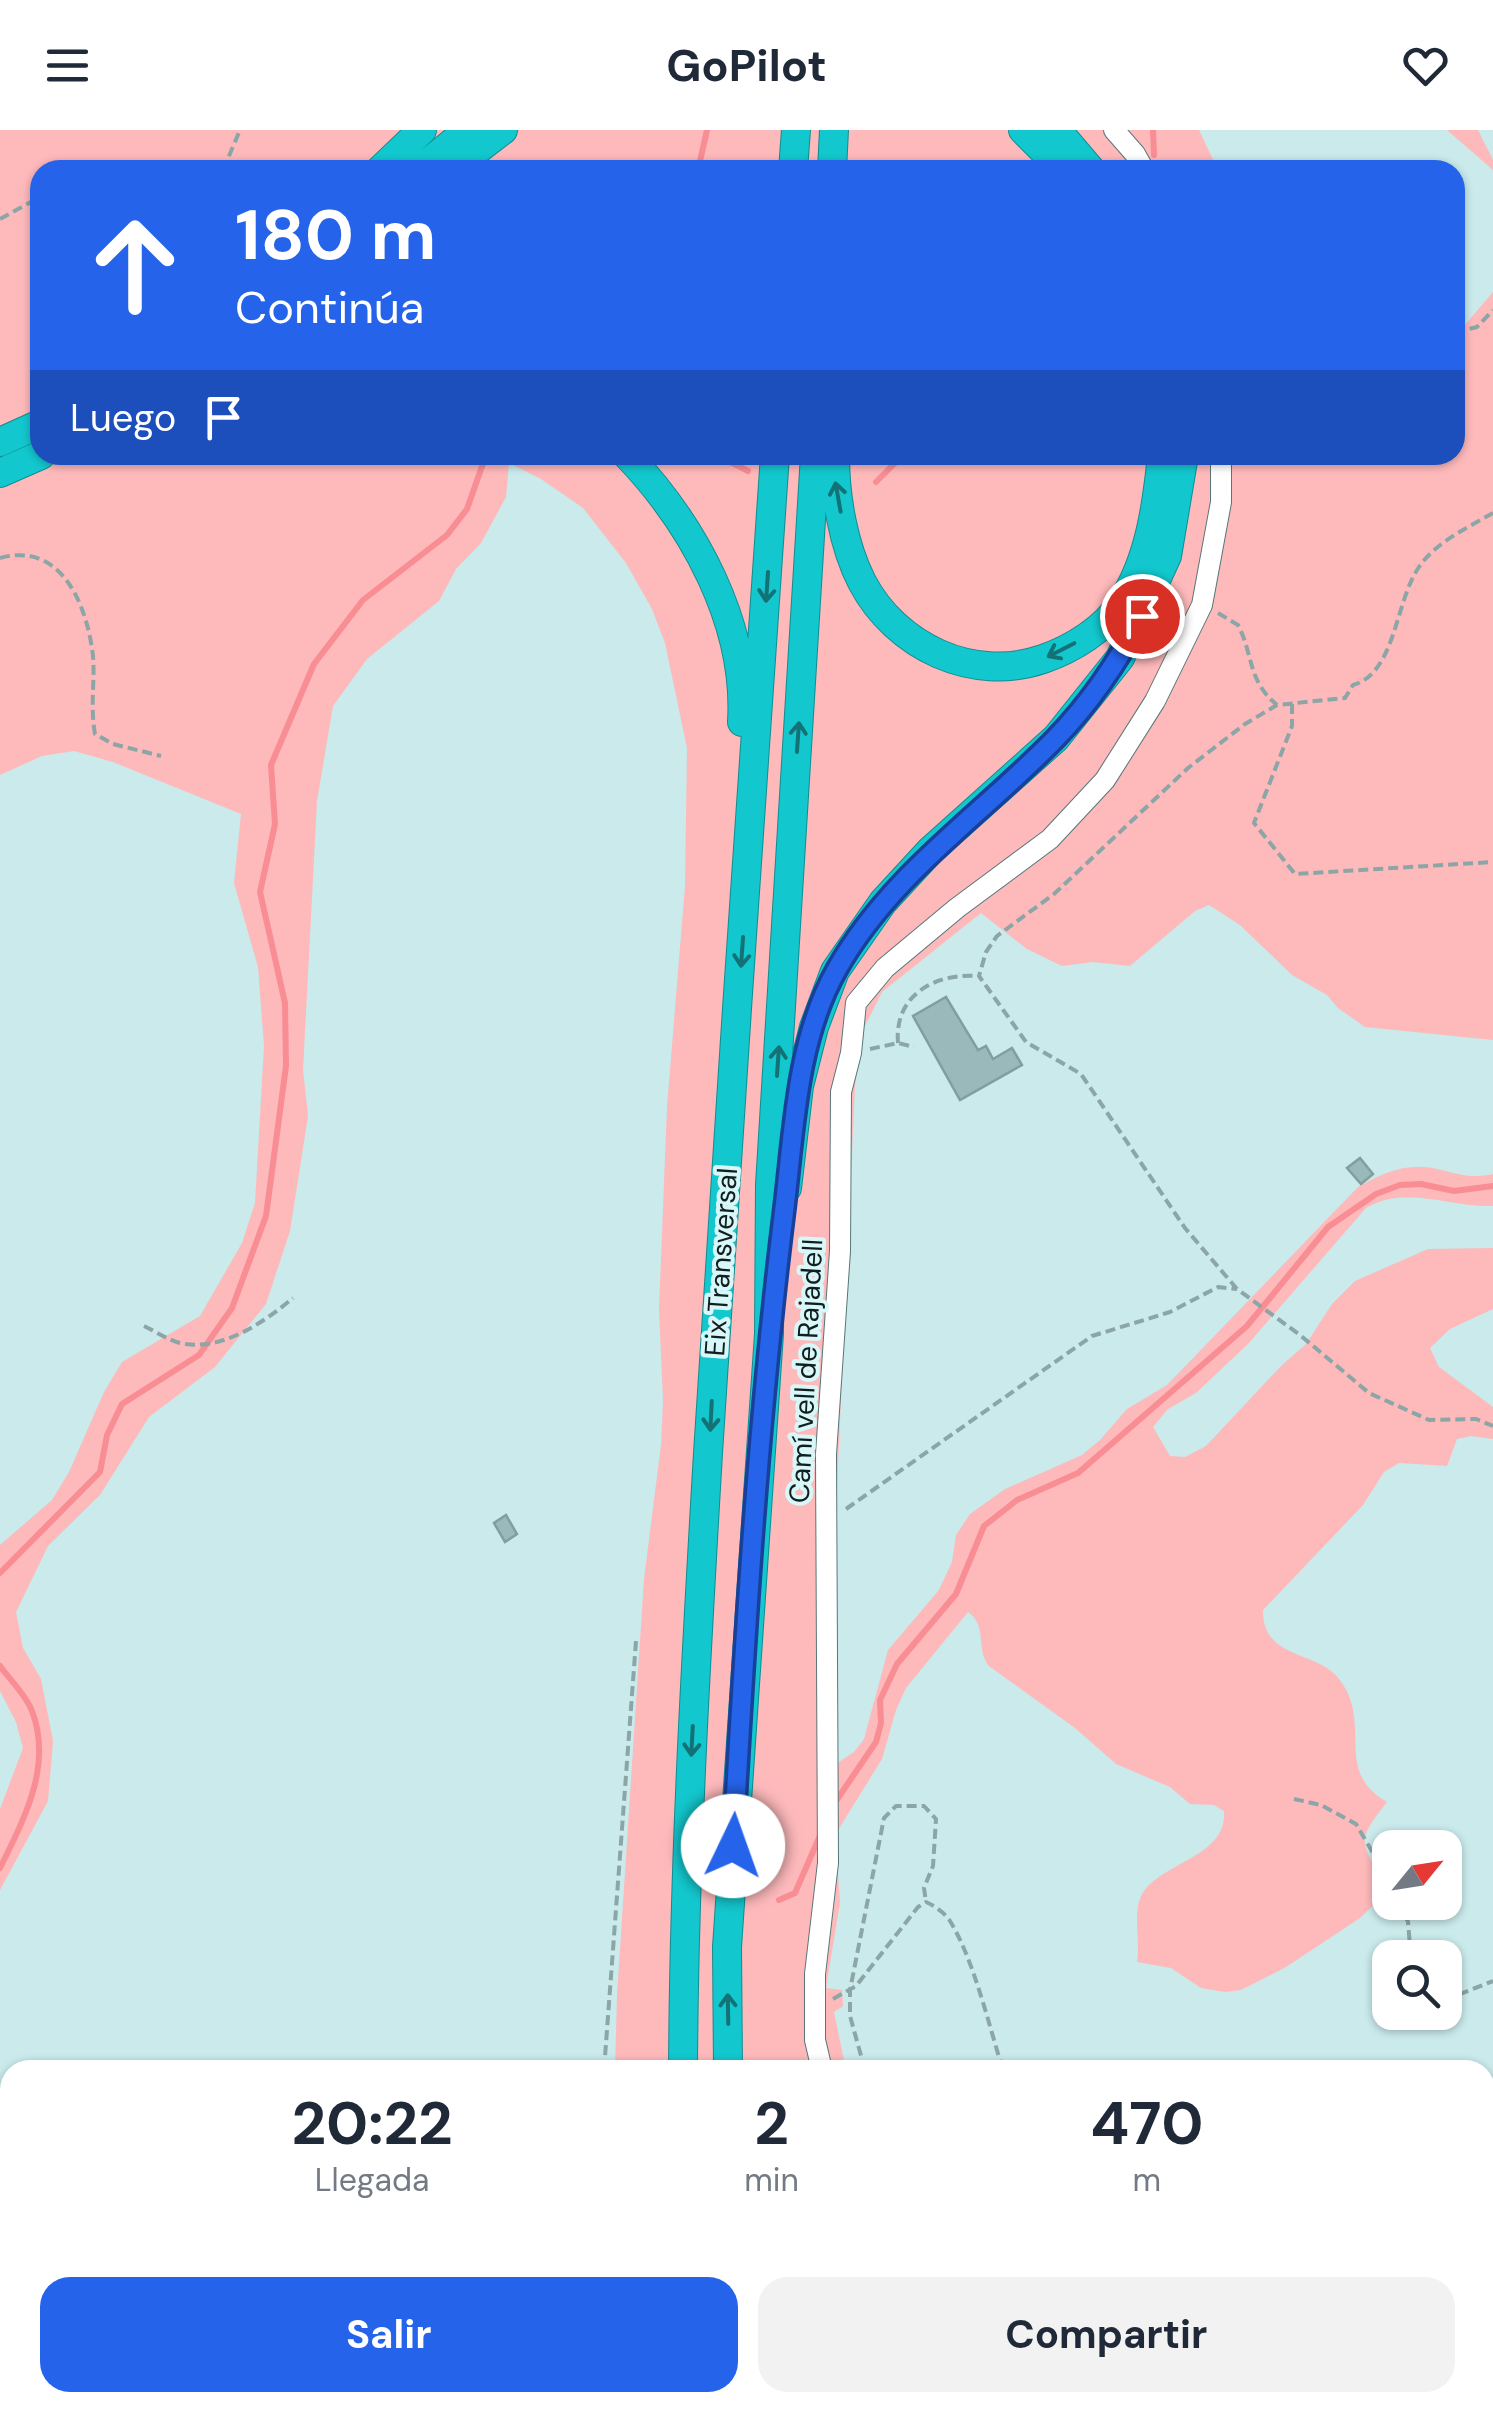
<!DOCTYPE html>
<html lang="es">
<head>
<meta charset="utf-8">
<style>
  :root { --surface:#fff; --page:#f2f2f3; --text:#1f2937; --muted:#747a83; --accent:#2563eb }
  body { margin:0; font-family:"DM Sans",sans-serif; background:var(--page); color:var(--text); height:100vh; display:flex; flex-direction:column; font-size:38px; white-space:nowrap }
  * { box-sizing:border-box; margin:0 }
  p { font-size:32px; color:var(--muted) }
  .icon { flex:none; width:55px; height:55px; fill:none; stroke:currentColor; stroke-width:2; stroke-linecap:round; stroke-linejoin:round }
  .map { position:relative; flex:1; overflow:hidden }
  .panel { position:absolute; left:0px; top:1930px; width:1495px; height:352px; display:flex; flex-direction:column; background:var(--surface); border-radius:30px 30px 0 0; box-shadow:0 2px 8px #0004 }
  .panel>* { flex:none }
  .hud { position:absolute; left:30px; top:30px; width:1435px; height:305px; border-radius:30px; box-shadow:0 2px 8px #0004; background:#2563eb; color:#fff; overflow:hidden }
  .needle { width:65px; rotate:60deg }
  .fabs { position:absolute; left:1372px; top:1700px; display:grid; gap:20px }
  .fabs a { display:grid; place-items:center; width:90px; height:90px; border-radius:20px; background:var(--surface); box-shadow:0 2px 8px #0004; font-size:50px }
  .pin { position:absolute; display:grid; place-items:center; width:85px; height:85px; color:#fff; margin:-42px; border:5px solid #fff; border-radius:50%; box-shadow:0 2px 10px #0007 }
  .me { position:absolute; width:110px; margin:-55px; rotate:3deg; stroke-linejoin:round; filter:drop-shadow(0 0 8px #0008) }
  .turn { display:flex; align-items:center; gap:35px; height:210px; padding:0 40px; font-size:45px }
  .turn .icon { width:130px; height:130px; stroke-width:2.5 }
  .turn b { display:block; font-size:70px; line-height:85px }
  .then { display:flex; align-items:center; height:95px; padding:0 40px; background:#0003; gap:20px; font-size:38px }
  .eta { display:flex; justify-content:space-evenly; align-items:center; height:170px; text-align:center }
  .eta b { font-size:60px; font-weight:700; line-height:70px }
  .action { display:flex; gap:20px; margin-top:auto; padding:20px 40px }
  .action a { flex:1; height:115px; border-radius:30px; background:var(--accent); color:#fff; font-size:40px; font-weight:700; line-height:115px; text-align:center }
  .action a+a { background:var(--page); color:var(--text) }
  header { display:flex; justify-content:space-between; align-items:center; height:130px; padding:0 40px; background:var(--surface); font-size:45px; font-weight:700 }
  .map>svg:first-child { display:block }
  .green { fill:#feb9bb }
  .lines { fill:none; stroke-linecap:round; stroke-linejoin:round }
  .stream { stroke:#f98d94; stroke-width:6 }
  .building { fill:#9ab9ba; stroke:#819fa0; stroke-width:2.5 }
  .minor-casing { stroke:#597677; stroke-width:22 }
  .highway-casing { stroke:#128c90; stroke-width:30 }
  .path { stroke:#8ca5a6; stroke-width:4; stroke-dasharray:10 5; stroke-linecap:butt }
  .minor { stroke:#fff; stroke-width:20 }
  .highway { stroke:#12c8ce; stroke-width:28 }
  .oneway { stroke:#127276 }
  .route-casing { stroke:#184099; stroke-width:25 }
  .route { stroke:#2563eb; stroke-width:18 }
  .labels { text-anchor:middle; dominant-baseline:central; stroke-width:8; stroke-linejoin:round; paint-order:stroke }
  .street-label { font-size:28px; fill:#111d1e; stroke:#d7f7f8 }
</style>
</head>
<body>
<header><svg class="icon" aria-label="menu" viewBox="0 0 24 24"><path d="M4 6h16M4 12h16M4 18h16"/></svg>GoPilot<svg class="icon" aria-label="heart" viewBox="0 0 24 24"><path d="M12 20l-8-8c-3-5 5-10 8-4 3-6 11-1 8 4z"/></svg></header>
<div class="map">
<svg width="1493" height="2282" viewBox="0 0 1493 2282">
  <rect width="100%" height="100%" fill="#caeaeb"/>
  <!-- green -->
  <path class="green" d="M0 0H1199L1218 40H40V325H1455V195L1464 196 1493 162V910L1365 897 1338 878 1327 865 1292 845 1240 795 1209 775 1195 781 1130 836 1093 832 1062 836 1027 819 981 783 882 862 864 898 855 955 835 1404 836 1634 854 1622 864 1609 888 1520 939 1460 952 1432 956 1405 970 1384 1005 1359 1082 1325 1100 1310 1127 1279 1167 1255 1358 1057C1383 1043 1407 1032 1437 1039 1458 1044 1471 1049 1493 1044V1076C1450 1078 1407 1054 1366 1078L1248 1214 1196 1263 1168 1279 1153 1297 1170 1326 1185 1327 1206 1316 1281 1236 1306 1214 1332 1174 1355 1151 1428 1119 1493 1118V1179L1450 1199 1430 1218 1439 1237 1493 1277V1309L1471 1306 1457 1309 1447 1336 1399 1333 1384 1342 1363 1375 1263 1480C1262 1530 1317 1520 1339 1549 1374 1593 1332 1641 1387 1672 1354 1715 1362 1708 1383 1755L1380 1769 1360 1788 1286 1837 1241 1860 1225 1862 1201 1858 1171 1838 1137 1832C1141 1810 1131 1779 1144 1761 1166 1731 1227 1726 1224 1681L1214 1675 1190 1674 1170 1657 1116 1634 1075 1598 989 1536C975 1518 988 1496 968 1482L906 1558 896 1580 882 1629 835 1705 840 1772 826 1858 842 1860 843 1876 834 1882 846 1940H615L617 1866 644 1449 661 1315 663 1271 659 1179 667 977 685 756 687 618 665 513 652 479 626 433 583 378 541 349 509 333 506 367 481 413 456 439 439 471 367 529 333 576 317 671 303 940 308 986 290 1101 266 1174 215 1237 149 1287 100 1365 48 1416 16 1482 23 1518 41 1549 53 1611 48 1671 0 1760V1679L23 1618 16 1592 0 1561V1415L52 1370 69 1342 104 1262 122 1232 200 1186 242 1113 255 1073 264 916 258 837 234 753 241 684 113 632 74 621 42 626 0 645Z
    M1447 0H1478L1493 30V40Z
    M1493 2048V2282H1312L1315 2273 1485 2272V2051Z
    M655 2273H837L840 2282H658Z"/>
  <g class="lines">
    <!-- stream -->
    <path class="stream" d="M1153 0 1154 25
      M698 40 707 0
      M717 325 748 341
      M876 352 903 325
      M0 1443 100 1342 107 1305 122 1274 199 1225 232 1178 266 1086 286 936 285 873 260 762 275 694 271 635 314 534 363 470 447 405 467 379 486 325
      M0 1536C10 1550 26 1565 32 1581 53 1636 24 1689 0 1738
      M836 1671 876 1612 881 1593 880 1570 897 1534 956 1464 984 1396 1017 1370 1078 1343 1247 1196 1328 1097 1376 1064 1400 1055 1421 1054 1454 1061 1493 1056
      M779 1770 795 1763 822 1701
      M534 2282 544 2272"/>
  </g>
  <!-- building -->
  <path class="building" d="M946 867 978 920 986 916 993 929 1012 918 1022 935 960 970 913 886Z
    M1360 1028 1373 1044 1361 1054 1347 1038Z
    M506 1385 517 1404 505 1412 494 1393Z"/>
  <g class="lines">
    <!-- minor casing -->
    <g class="minor-casing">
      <path id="minor" d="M1114 0 1135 24 1144 40
        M822 1940 815 1910V1844L828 1733 826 1324 840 1121 841 962 851 923 856 873 885 838 957 778 1050 709 1105 650 1155 571 1202 475 1221 372V325
        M505 2282 508 2272"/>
    </g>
    <!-- highway casing -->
    <g class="highway-casing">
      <path id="highway" d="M1023 0 1063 40
        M1057 0 1091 40
        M380 40 422 0
        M419 40 468 0
        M451 40 503 0
        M793 40 796 0
        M832 40 834 0
        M0 312 40 294
        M627 325C693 394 748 493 742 592
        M835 325C835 366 843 415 862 452 896 517 973 553 1043 529 1072 519 1105 499 1122 472 1150 429 1157 374 1162 325
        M0 343 41 325
        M787 1058 799 956 814 897 835 841 883 772 930 721 1056 608 1120 528 1167 426 1184 325
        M683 1940C684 1734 696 1529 708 1323 728 990 753 658 775 325
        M728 1940 727 1817 769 1204 770 1055 815 325
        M737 2272 740 2282
        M786 2272 789 2282"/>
    </g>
    <!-- path -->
    <path class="path" d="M223 40 240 0
      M0 89 40 67
      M1455 202 1477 197 1493 180
      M1493 383C1467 398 1436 412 1419 437 1395 471 1396 543 1353 555L1345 568 1277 575 1245 594 1188 638 1054 764 997 806 986 822 979 846 1026 912 1081 944 1185 1098 1237 1159 1300 1205 1369 1263 1429 1290 1476 1289 1493 1296
      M0 428C61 411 87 474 93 526 95 552 90 577 95 604L113 614 161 626
      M1218 483 1238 495C1254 526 1247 550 1277 575
      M1292 574V596L1254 693 1295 744 1493 732
      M898 913C894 865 935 843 977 846
      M870 919 898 913 914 917
      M144 1196C155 1201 168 1210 180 1213 221 1222 263 1193 293 1168
      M846 1379 1092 1206 1170 1182 1218 1157 1237 1159
      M1294 1669 1321 1675 1356 1694 1390 1752
      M1399 1772 1408 1792 1411 1828
      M833 1869 856 1856 918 1777 926 1772C935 1776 945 1783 950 1791 974 1830 989 1896 1003 1940
      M1445 1870 1493 1851
      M604 1940 636 1511
      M865 1940 850 1886V1860L884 1688 896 1676H924L936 1689 933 1736 924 1758 926 1772
      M910 2272 915 2282
      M968 2272 974 2282
      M1157 2272 1173 2275 1187 2282
      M1186 2282 1203 2272"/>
    <!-- minor -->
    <use href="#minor" class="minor"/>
    <!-- highway -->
    <use href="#highway" class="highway"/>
  </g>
  <!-- one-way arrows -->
  <defs><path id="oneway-shaft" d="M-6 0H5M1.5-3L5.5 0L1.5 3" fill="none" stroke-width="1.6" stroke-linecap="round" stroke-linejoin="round" transform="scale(2.5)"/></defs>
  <g class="oneway">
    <use href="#oneway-shaft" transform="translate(838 367) rotate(-100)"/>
    <use href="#oneway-shaft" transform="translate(767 457) rotate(94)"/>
    <use href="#oneway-shaft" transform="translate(1061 520) rotate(153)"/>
    <use href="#oneway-shaft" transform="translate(798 607) rotate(-86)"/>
    <use href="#oneway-shaft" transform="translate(742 822) rotate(94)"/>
    <use href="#oneway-shaft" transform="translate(778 931) rotate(-86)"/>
    <use href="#oneway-shaft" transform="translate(711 1286) rotate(93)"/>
    <use href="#oneway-shaft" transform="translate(692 1611) rotate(93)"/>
    <use href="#oneway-shaft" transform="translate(728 1879) rotate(-91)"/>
  </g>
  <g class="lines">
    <!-- route casing -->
    <g class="route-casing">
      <path id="route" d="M733 1716C745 1505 758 1292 784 1082 794 1002 796 911 837 839 891 744 980 686 1055 609 1090 573 1119 530 1142 486"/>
    </g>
    <!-- route -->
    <use href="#route" class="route"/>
  </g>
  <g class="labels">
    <!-- street labels -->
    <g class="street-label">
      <text transform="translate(721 1132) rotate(-86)">Eix Transversal</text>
      <text transform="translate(806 1241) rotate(-87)">Camí vell de Rajadell</text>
    </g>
  </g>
</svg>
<div class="fabs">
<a><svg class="needle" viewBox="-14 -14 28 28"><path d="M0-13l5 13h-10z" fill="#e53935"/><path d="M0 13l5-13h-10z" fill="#747a83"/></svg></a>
<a><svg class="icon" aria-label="search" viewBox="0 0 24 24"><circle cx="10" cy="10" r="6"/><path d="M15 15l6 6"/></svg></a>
</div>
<div class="pin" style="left:1142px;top:486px;background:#d93025"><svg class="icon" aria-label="arrive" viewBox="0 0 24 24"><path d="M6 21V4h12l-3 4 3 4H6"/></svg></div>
<svg class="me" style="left:733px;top:1716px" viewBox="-20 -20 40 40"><circle r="19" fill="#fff"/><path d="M0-13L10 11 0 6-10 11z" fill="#2563eb"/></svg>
<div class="hud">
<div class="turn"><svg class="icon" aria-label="ahead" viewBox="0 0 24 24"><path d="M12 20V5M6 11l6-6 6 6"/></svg><div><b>180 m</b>Continúa</div></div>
<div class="then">Luego<svg class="icon" aria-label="arrive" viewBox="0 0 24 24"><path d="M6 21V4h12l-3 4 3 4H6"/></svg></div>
</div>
<section class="panel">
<div class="eta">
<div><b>20:22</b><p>Llegada</p></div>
<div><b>2</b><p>min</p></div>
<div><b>470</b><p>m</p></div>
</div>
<div class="action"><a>Salir</a><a>Compartir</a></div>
</section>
</div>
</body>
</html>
